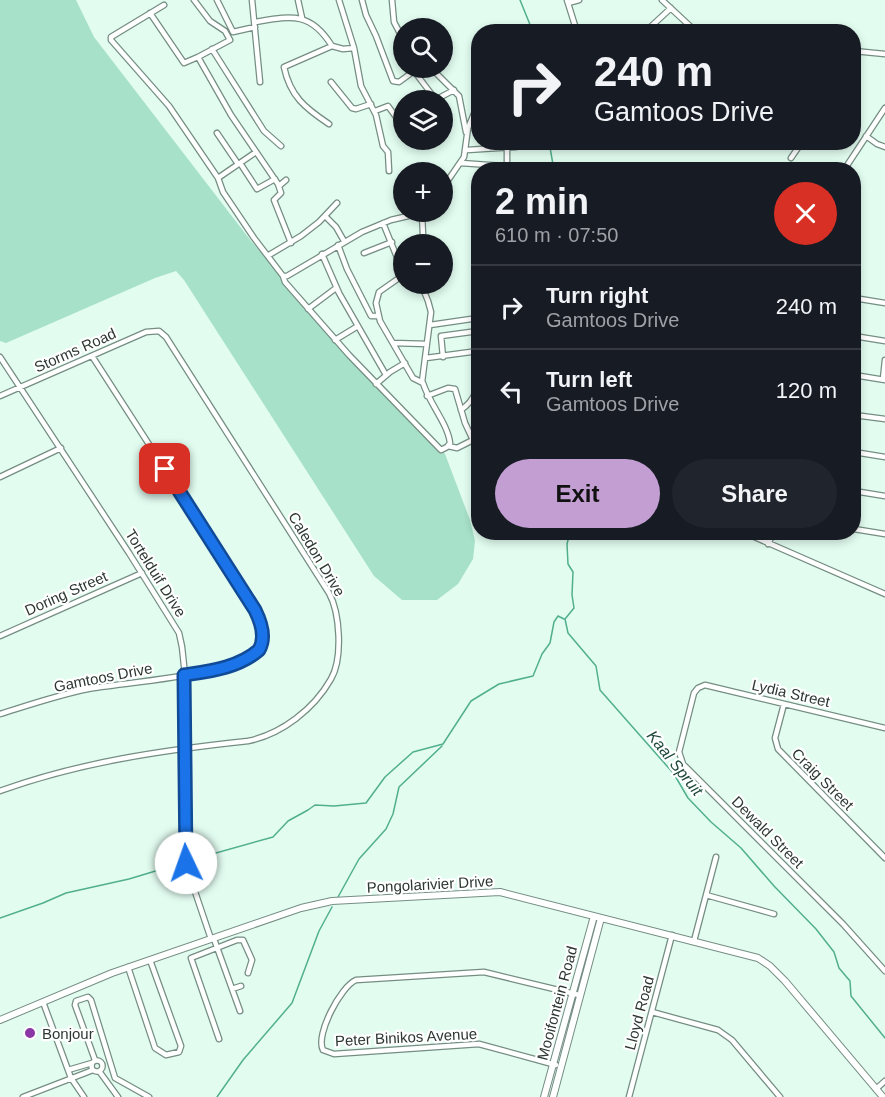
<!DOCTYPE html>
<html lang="en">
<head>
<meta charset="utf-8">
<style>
  :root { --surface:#171b24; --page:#20242c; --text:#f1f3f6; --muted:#9ea1a6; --line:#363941; --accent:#c39ed2 }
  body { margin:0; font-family:Arial,sans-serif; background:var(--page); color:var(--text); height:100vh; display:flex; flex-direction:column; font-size:22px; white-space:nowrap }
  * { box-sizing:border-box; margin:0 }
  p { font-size:20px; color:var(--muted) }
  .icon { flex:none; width:33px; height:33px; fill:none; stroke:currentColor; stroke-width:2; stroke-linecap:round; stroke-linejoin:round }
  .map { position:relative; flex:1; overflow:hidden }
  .details { position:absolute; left:471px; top:162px; width:390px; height:378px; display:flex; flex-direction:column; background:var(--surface); border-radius:24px; box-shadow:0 3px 9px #0003 }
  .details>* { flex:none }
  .hud { position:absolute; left:471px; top:24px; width:390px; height:126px; border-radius:24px; box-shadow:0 3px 9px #0003; background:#171b24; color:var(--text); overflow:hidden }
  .controls { position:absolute; left:393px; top:18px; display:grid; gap:12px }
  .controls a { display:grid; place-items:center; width:60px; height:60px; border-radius:50%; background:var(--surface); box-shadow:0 3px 9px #0003; font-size:30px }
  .pin { position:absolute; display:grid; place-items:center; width:51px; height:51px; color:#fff; margin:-26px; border-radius:12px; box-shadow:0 3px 9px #0006 }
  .me { position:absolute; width:66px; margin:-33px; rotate:357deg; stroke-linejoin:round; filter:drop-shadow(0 0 4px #0008) }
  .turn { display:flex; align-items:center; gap:21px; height:126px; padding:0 24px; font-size:27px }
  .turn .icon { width:78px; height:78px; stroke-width:2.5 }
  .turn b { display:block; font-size:42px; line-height:51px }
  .round { display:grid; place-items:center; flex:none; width:63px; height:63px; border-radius:32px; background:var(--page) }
  .summary { display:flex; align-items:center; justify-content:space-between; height:102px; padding:0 24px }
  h1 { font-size:36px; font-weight:600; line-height:45px }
  .action { display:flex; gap:12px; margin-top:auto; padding:12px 24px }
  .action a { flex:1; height:69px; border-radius:36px; background:var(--accent); color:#111; font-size:24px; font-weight:600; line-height:69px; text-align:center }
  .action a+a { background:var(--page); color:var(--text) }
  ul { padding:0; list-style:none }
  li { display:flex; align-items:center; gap:18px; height:84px; padding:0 24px; border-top:2px solid var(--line) }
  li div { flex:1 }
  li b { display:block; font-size:22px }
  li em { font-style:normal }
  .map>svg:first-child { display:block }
  .green { fill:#a7e1c9 }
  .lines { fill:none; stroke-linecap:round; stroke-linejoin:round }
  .stream { stroke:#51af8e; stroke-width:1.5 }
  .street-casing { stroke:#758d83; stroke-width:7 }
  .secondary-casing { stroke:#758d83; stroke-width:8 }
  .street { stroke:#fff; stroke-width:4.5 }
  .secondary { stroke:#fff; stroke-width:6 }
  .route-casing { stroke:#114b97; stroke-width:15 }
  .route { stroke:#1a73e8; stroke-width:10 }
  .poi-dot { fill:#8b37a5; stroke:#fff; stroke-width:2 }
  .labels { text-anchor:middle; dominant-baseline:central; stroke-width:4.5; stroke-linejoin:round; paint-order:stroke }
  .street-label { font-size:15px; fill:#2d3833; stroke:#fff }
  .poi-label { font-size:15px; fill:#2d3833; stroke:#fff; text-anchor:start }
  .water-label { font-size:16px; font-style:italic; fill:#1e4839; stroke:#fff }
</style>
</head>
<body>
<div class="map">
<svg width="885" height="1097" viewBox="0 0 885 1097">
  <rect width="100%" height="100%" fill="#e2fcf0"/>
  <!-- green -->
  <path class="green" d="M0 0H76L94 37 251 241 323 323 445 454 470 520 475 541 473 559 458 584 437 600H402L374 576 184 280 176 271 155 278 6 343 0 341Z"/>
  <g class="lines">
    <!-- stream -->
    <path class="stream" d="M520 0 533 32
      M549 142 554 170
      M565 619 568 633 596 666 600 690 674 774 688 798 711 822 741 848 774 886 816 929 834 952 839 968 850 981 851 996 885 1038
      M565 619 574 608 572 595 573 572 568 564 567 544 570 532
      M191 860 273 837 288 821 308 810 315 805 334 806 366 803 385 777 413 752 443 744 471 701 499 684 533 676 542 654 550 643 554 622 558 616 564 619
      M338 897 359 859 386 829 393 814 399 787 442 746
      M0 918 43 903 66 893 129 879 182 863
      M217 1097 243 1060 292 1003 319 931 332 907"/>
    <!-- street casing -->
    <g class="street-casing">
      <path id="street" d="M194 0 210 21 225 31 230 40 198 57
        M217 0 233 32 255 27
        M252 0 260 82
        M298 0 302 18
        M339 0 354 48 361 86 376 115 383 146 388 152 389 171
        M362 0 366 15 376 36 393 81 399 82 414 71 436 100
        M392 0 394 22 404 41
        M567 0 577 32
        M662 0 691 27 705 32
        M568 3 579 0
        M164 5 111 37V40L169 106 218 178 223 192 254 238 283 276H287L362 232 391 220 425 212
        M150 13 184 63 198 57 231 115 278 184 281 193 274 200 291 243
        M255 22C291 16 310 11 332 46
        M645 32 671 8
        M212 49 264 131 281 146
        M854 51 885 54
        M431 68 459 96 466 132
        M331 82 352 108 356 109 371 104
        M435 100 454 90
        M375 111 388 106 396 117 404 115
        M329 124C305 108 290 96 284 67L332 46 343 49 354 48
        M217 133 238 164
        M866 136 877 144 885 147
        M790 142 799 146
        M467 150 516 147
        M791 158 802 142
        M240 163 257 189 275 179
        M461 163 516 167 524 170
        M507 166V142
        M846 167 885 108
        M218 178 256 152
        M279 186 286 180
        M442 189 464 157 468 128 478 104
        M325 216 336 227 344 241
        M383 223 403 272
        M418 244 423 235 422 214
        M338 245 347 269 371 316H378
        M364 253 392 242
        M322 254 339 293 386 375
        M269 255 301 236 319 222 337 203
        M283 276 285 282 349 355 441 450 447 447 450 443C448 424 429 403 423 383L413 378 380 321 376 303 379 292 399 278 404 272
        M421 284 428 301 431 312 422 382
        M854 298 885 303
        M308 309 336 288
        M430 325 478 318
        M854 336 885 341
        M335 340 358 326
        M393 343 427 344
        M0 357 129 553 179 633 182 647 185 675V857L188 871 211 939
        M443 357 441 336 478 331
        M426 358 478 351
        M854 375 885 380
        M883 379 885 360
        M376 384 390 372 405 363
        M0 396 146 332 159 331 166 337 329 593C340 613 343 658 331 679 314 709 282 734 248 741 164 750 80 762 0 791
        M427 396 448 388 455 389 465 423 473 440 457 448 448 446
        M461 410C476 399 478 389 478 370
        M854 415 885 419
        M854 452 885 457
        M0 477 61 448
        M854 491 885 496
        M854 529 885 534
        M743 532 885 594
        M768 544 774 532
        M0 636 142 573
        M784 704 775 738 778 749 885 858
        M0 714C29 705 58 695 88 689 123 682 241 676 260 648 269 634 257 613 250 601L92 356
        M885 728 705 685 698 688 694 693 679 752 683 764 843 924 885 971
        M706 895 774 914
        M214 939 240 1011
        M694 941 716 857
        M128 967 155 1048 166 1055 179 1052 181 1046 150 960
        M232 989 241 986
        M43 1002 71 1078 84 1097
        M652 1012 718 1030 732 1040 780 1097
        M219 1039 191 958 237 940H243L252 960 248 973
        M95 1060 75 1005 76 1001 88 997 91 1000 115 1078 149 1097
        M91.5 1066a5.5 5.5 0 1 1 11 0a5.5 5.5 0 1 1-11 0Z
        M556 1065 479 1044 334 1054 323 1050C315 1035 341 986 356 980L484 972 579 995
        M68 1070 92 1063
        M99 1071 118 1097
        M876 1089 885 1081
        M23 1097 93 1070
        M629 1097 672 935"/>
    </g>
    <!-- secondary casing -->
    <g class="secondary-casing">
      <path id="secondary" d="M0 1020 112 973 301 908 332 901 500 892 758 958 770 966 785 981 883 1097
        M544 1097 594 916
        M553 1097 601 918"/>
    </g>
    <!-- street -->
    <use href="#street" class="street"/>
    <!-- secondary -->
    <use href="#secondary" class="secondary"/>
  </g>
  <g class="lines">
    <!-- route casing -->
    <g class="route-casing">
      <path id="route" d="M165 469 255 610C261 622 266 638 259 650 238 668 210 671 184 675L186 863"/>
    </g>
    <!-- route -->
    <use href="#route" class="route"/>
  </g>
  <!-- markers -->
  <circle class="poi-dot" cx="30" cy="1033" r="6"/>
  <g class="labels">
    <!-- street labels -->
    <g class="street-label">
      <text transform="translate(75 350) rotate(-24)">Storms Road</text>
      <text transform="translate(317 554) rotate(59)">Caledon Drive</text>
      <text transform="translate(156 573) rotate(58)">Tortelduif Drive</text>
      <text transform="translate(66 593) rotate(-24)">Doring Street</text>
      <text transform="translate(103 677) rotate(-11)">Gamtoos Drive</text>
      <text transform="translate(791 693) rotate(13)">Lydia Street</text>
      <text transform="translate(823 779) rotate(45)">Craig Street</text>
      <text transform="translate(768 832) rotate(45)">Dewald Street</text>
      <text transform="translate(430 884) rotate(-3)">Pongolarivier Drive</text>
      <text transform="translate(557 1003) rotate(-75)">Mooifontein Road</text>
      <text transform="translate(639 1013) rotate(-75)">Lloyd Road</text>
      <text transform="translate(406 1037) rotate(-3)">Peter Binikos Avenue</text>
    </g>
    <!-- poi labels -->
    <g class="poi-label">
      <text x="42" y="1033">Bonjour</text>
    </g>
    <!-- water labels -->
    <g class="water-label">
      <text transform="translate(675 763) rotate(51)">Kaal Spruit</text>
    </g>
  </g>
</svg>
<div class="controls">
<a><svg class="icon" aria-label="search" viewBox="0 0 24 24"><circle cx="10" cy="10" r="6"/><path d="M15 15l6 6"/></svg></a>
<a><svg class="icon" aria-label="layers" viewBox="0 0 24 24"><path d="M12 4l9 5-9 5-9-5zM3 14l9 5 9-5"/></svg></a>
<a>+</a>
<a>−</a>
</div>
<div class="pin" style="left:165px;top:469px;background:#d93025"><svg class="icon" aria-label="arrive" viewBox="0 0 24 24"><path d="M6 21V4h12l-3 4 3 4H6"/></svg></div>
<svg class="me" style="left:186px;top:863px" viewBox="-20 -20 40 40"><circle r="19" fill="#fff"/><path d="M0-13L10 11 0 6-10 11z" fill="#1a73e8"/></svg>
<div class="hud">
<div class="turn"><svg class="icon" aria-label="right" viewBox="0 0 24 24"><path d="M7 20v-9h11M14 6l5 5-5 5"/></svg><div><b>240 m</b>Gamtoos Drive</div></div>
</div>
<section class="details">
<div class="summary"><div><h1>2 min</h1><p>610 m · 07:50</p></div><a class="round" style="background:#d93025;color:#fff"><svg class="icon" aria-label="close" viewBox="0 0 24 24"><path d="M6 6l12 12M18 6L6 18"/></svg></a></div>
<ul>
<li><svg class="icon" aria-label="right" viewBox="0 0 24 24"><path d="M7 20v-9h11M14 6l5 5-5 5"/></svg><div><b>Turn right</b><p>Gamtoos Drive</p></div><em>240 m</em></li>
<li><svg class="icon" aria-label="left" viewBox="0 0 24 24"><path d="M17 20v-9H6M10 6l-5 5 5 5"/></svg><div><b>Turn left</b><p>Gamtoos Drive</p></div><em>120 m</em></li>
</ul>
<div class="action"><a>Exit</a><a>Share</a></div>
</section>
</div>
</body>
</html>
